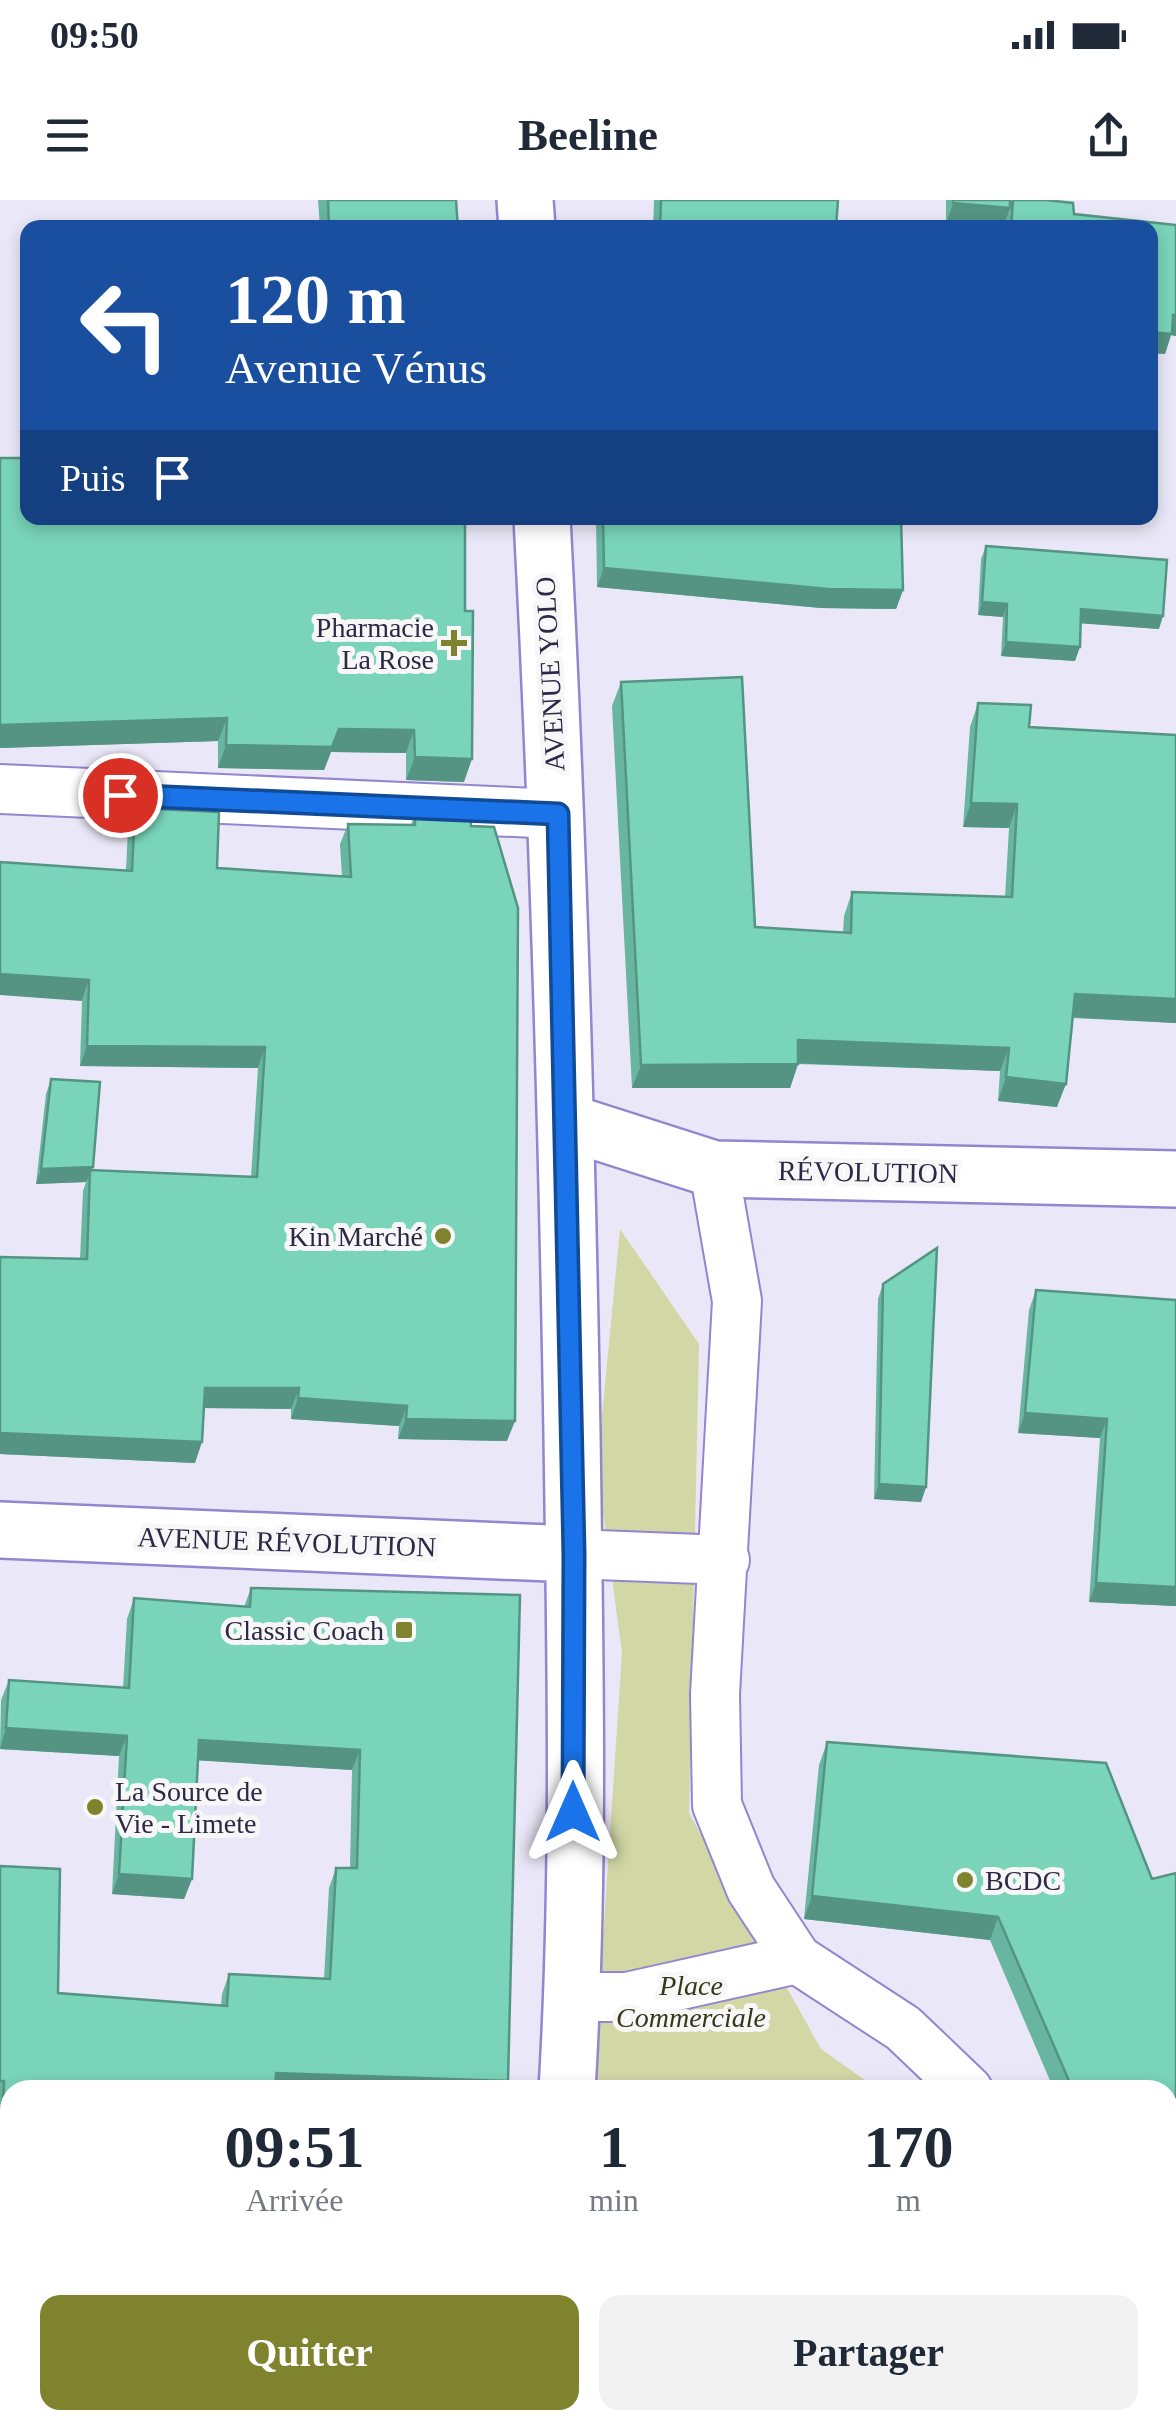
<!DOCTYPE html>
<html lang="fr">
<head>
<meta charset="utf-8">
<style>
  :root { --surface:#fff; --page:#f2f2f3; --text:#1f2937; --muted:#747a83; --accent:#7f832e }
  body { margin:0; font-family:Georgia,serif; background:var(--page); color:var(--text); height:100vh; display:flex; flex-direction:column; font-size:38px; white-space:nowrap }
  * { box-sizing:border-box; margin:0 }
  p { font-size:32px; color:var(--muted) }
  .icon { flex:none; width:55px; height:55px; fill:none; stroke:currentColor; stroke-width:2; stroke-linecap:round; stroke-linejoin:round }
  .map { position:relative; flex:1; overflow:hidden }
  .details { position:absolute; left:0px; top:1880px; width:1178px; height:350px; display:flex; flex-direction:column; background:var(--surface); border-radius:30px 30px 0 0; box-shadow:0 5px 15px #0003 }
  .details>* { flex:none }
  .banner { position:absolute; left:20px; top:20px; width:1138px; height:305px; border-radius:20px; box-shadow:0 5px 15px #0003; background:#1a4fa0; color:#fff; overflow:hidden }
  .pin { position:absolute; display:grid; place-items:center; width:85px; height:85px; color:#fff; margin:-42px; border:5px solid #fff; border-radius:50%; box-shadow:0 2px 10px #0007 }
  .me { position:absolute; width:110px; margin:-55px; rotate:0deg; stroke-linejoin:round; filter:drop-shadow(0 0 8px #0008) }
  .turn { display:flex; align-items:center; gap:35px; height:210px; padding:0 40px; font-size:45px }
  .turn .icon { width:130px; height:130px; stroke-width:2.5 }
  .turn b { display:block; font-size:70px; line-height:85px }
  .then { display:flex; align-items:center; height:95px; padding:0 40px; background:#0003; gap:20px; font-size:38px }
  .eta { display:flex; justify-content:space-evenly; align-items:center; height:170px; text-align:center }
  .eta b { font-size:60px; font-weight:700; line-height:70px }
  .action { display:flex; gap:20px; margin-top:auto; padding:20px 40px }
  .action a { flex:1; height:115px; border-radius:20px; background:var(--accent); color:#fff; font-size:40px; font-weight:700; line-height:115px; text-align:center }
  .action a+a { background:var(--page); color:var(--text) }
  .status { display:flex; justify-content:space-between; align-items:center; height:70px; padding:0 50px; background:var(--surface); direction:ltr }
  .status svg { height:28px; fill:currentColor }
  header { display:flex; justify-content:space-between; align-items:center; height:130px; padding:0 40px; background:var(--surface); font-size:45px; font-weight:700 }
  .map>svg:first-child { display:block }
  .green { fill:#d2d7a6 }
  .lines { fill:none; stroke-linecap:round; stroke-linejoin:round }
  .minor-casing { stroke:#9485cf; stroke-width:52 }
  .tertiary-casing { stroke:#9485cf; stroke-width:60 }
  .minor { stroke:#fff; stroke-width:48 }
  .tertiary { stroke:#fff; stroke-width:55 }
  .wall { fill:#68b69f }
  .shaded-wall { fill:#559482 }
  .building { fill:#79d4b9; stroke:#559482; stroke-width:2.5 }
  .route-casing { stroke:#114b97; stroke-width:25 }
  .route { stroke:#1a73e8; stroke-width:18 }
  .poi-dot { fill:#7f832e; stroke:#f7f7f7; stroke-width:4 }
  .labels { text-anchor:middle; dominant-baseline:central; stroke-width:10; stroke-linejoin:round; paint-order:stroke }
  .poi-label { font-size:28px; fill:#2e2846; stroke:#f7f7f7; text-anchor:end }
  .street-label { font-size:28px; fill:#2e2846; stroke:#f7f7f7 }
  .park-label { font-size:28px; font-style:italic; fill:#353817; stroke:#f7f7f7 }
</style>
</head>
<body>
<div class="status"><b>09:50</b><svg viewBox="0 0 49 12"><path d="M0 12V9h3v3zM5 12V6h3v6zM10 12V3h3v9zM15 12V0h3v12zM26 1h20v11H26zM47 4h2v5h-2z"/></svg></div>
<header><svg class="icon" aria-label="menu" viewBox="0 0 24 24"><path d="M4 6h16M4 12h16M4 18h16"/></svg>Beeline<svg class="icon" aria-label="share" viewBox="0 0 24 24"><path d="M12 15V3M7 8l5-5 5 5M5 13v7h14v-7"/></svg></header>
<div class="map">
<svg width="1176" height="2230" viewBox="0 0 1176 2230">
  <rect width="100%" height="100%" fill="#eae8f8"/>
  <!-- green -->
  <path class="green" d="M620 1029 699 1144 689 1613 821 1849 879 1890H593L622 1453 597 1267Z
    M573 2220H1062L1066 2230H572Z"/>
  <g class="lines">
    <!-- minor casing -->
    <g class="minor-casing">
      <path id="minor" d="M0 589 557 614
        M714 969 737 1101 715 1494 717 1605 751 1689 797 1759 903 1828 968 1890
        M573 1354 725 1360
        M573 1797H627L797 1759
        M1109 2220 1113 2230"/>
    </g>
    <!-- tertiary casing -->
    <g class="tertiary-casing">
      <path id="tertiary" d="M525 0 527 28
        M542 318C558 623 567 928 572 1234 575 1452 580 1672 567 1890
        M567 922 714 969 1176 979
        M0 1330 573 1354
        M547 2230 548 2220"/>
    </g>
    <!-- minor -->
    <use href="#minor" class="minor"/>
    <!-- tertiary -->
    <use href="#tertiary" class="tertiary"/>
  </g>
  <!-- wall -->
  <path class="wall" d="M318 0H456L458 28H320Z
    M654 0H838L836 28H653Z
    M946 0H1010V3L1012 0H1046L1074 14 1176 25V136L1171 135 1165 154 1150 153V28H1005V22L1003 28 946 24Z
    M465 318 464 582 406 580V553L331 552 324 570 218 568V541L0 548Z
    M596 318H901L903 390 896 409 821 408 597 387Z
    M986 346 1159 429 1081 423 1075 461 1001 456 1003 417 978 415 981 359Z
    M621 482 755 727 843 732 844 716 852 692 1005 697 1009 628 963 627 970 527 978 503 1029 527 1176 535V823L1072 818 1057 907 998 901 1000 871 798 864 790 888H632L612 506Z
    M135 608 217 668 342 677 340 644 348 624 411 625 415 614 507 1241 398 1239 399 1226 291 1219V1209L204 1208 195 1263 0 1254V1057L80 1059 83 991 86 982 36 984 46 894 51 879 92 970 251 977 258 868 80 866 82 801 126 670 128 628Z
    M883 1084 926 1287 921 1302 874 1299 878 1099Z
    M1036 1090 1176 1100V1406L1089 1402 1100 1238 1018 1233 1029 1110Z
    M251 1388 520 1395 508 1881 505 1890H10V2220L0 2230V1666L58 1793 221 1805 222 1794 229 1774 324 1779 329 1688 336 1668H350L352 1570 198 1560 192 1679 184 1699 112 1694 119 1556 0 1549 1 1500 9 1480 123 1488 127 1419 134 1398 244 1407Z
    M827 1542 1152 1679 1176 1673V2174L1168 2154V1890H1054L990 1740 804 1719 819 1565Z"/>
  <!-- shaded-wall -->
  <path class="shaded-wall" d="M953 3 1010 8 1003 28 946 24Z
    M1173 115H1176V136L1171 135 1165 154 1150 153V132Z
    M604 368 903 390 896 409 821 408 597 387Z
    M982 402 1007 404 1003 417 978 415Z
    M1081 409 1163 416 1159 429 1076 423Z
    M1006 442 1080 447 1075 461 1001 456Z
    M227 518 218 541 0 548V525Z
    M339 529 414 530 406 553 331 552 324 570 218 568 226 545Z
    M415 557 472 559 464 582 406 580Z
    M971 603 1017 604 1009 628 963 627Z
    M0 774 89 780 82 801 0 795Z
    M1075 794 1176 799V823L1066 817Z
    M798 840 1009 848 1000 871 790 863Z
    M87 846 265 847 258 868 80 866Z
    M798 864 790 888H632L641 865Z
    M1006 877 1066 884 1057 907 998 901Z
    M93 967 86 982 36 984 41 969Z
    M205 1188H299L291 1209 198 1208Z
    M298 1198 407 1206 399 1226 291 1219Z
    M1025 1213 1107 1219 1100 1238 1018 1233Z
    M406 1219 515 1221 507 1241 398 1239Z
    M0 1233 202 1242 195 1263 0 1254Z
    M879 1284 926 1287 921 1302 874 1299Z
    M1096 1383 1176 1387V1406L1089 1402Z
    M6 1528 127 1536 119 1556 0 1549Z
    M199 1540 360 1550 352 1570 192 1560Z
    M119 1674 192 1679 184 1699 112 1694Z
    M812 1696 998 1717 990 1740 804 1719Z
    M276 1873 508 1881 505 1890H269Z
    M232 2224 281 2230H230Z"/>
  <!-- building -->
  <path class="building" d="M328 0H456L458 28H329Z
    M661 0H838L836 28H660Z
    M953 0H1010V8L953 3Z
    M1013 0H1046L1073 3 1074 14 1176 25V115H1173L1172 134 1150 132V28H1011Z
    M0 258H28V318H465V411H473L472 559 415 557 414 530 339 529 332 547 226 545 227 518 0 525Z
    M603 318H901L903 390 828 389 604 368Z
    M986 346 1167 360 1163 416 1081 409 1080 447 1006 442 1007 404 982 402Z
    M742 477 755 727 851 733 852 692 1012 697 1017 604 971 603 978 503 1031 505 1029 527 1176 535V799L1075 794 1066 884 1006 877 1009 848 798 840V864L641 865 621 482Z
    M135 608 219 612 217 668 351 677 348 624 415 625V614L471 617V626L494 627 518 708 515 1221 406 1219 407 1206 298 1198 299 1188H205L202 1242 0 1233V1057L87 1059 90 970 257 977 265 847 87 846 89 780 0 774V662L132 671Z
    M51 879 100 882 93 967 41 969Z
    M937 1048 926 1287 879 1284 883 1084Z
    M1036 1090 1176 1100V1387L1096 1383 1107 1219 1025 1213Z
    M251 1388 520 1395 508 1881 276 1873 275 1890H10V2220H493L492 2230H281L232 2224V2230H0V2005L4 1881H0V1666L60 1669 58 1793 227 1806 229 1774 330 1779 336 1668H357L360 1550 199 1540 192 1679 119 1674 127 1536 6 1528 9 1480 129 1488 134 1398 250 1407Z
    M827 1542 1106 1563 1152 1679 1176 1673V2132L1168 2112V1890H1073L998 1717 812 1696Z"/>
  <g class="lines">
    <!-- route casing -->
    <g class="route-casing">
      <path id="route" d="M120 595 558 614 574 1354 573 1612"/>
    </g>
    <!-- route -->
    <use href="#route" class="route"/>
  </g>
  <!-- markers -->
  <g class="poi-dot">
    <path d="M449 428h10v10h10v10h-10v10h-10v-10h-10v-10h10z"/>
    <circle cx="443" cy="1036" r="10"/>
    <rect x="394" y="1420" width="20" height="20" rx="5"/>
    <circle cx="95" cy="1607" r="10"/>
    <circle cx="965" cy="1680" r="10"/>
  </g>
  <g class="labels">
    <!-- poi labels -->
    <g class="poi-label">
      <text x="434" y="427">Pharmacie<tspan x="434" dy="32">La Rose</tspan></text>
      <text x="423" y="1036">Kin Marché</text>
      <text x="384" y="1430">Classic Coach</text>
      <text x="115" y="1591" text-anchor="start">La Source de<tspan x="115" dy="32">Vie - Limete</tspan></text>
      <text x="985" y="1680" text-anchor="start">BCDC</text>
    </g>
    <!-- street labels -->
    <g class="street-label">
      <text transform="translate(550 474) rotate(-93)">AVENUE YOLO</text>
      <text transform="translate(868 972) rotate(1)">RÉVOLUTION</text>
      <text transform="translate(287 1342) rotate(2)">AVENUE RÉVOLUTION</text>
    </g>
    <!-- park labels -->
    <g class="park-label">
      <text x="691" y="1785">Place<tspan x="691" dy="32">Commerciale</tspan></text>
    </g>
  </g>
</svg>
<div class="pin" style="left:120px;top:595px;background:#d93025"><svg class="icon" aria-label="arrive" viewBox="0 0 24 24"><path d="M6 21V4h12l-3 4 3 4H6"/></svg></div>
<svg class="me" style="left:573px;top:1612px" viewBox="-20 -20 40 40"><path d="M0-17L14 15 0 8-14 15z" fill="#1a73e8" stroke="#fff" stroke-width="4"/></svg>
<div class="banner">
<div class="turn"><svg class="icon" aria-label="left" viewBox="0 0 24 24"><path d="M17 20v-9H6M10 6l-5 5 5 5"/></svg><div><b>120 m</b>Avenue Vénus</div></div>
<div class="then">Puis<svg class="icon" aria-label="arrive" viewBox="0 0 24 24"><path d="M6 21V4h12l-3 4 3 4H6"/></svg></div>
</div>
<section class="details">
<div class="eta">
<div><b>09:51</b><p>Arrivée</p></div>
<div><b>1</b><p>min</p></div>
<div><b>170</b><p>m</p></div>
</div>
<div class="action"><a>Quitter</a><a>Partager</a></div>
</section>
</div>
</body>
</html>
